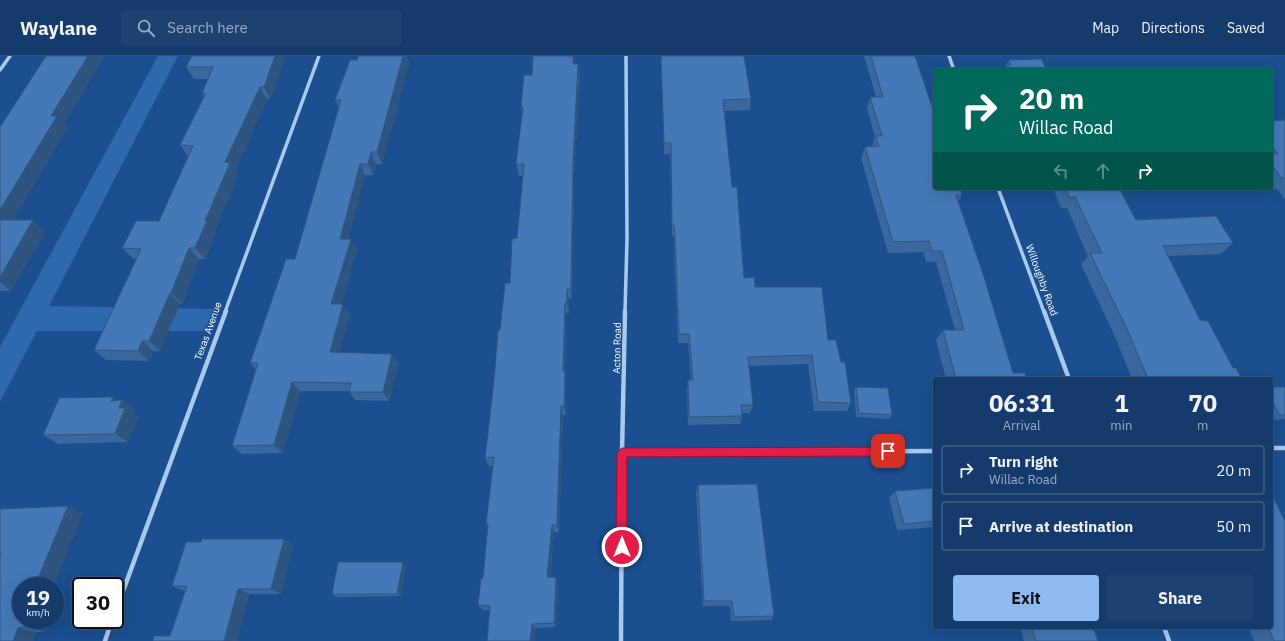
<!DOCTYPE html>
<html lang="en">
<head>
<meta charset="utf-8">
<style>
  :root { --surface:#143b6b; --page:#1d4271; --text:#f1f3f6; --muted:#9dadc1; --line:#33557e; --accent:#90b9f0 }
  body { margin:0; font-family:"IBM Plex Sans",sans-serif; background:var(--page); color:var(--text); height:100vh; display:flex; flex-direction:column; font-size:15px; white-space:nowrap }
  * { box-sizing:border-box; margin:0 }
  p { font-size:13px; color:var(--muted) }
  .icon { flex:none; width:22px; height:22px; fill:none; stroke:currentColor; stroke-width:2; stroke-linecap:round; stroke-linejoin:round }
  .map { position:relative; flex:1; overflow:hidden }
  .panel { position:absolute; left:933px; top:321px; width:340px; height:252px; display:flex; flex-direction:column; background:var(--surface); border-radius:4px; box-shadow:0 4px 16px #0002,0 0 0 1px var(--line) }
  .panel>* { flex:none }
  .banner { position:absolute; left:933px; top:12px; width:340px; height:122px; border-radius:4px; box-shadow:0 4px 16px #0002,0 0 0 1px var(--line); background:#00695c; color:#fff; overflow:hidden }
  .speed { position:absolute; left:12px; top:521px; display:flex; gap:8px; font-size:20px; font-weight:700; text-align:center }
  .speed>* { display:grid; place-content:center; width:52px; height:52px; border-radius:50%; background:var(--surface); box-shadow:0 4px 16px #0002,0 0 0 1px var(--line); line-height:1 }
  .speed small { font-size:10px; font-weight:400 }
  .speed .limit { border:2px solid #111; border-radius:6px; background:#fff; color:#111 }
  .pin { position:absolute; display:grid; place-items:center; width:34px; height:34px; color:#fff; margin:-17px; border-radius:8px; box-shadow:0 2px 6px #0006 }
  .me { position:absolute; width:44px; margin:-22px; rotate:0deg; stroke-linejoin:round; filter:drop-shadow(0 0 3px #0008) }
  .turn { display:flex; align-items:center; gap:14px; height:84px; padding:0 20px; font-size:18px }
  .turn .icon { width:52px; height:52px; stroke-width:2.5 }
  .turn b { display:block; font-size:28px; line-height:34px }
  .lanes { display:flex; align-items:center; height:38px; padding:0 20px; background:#0003; justify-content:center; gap:20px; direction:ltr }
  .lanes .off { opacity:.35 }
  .eta { display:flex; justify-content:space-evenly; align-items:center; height:68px; text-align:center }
  .eta b { font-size:24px; font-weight:800; line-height:28px }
  .primary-button { display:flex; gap:8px; margin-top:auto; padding:8px 20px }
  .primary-button a { flex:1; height:46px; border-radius:4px; background:var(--accent); color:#111; font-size:16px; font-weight:800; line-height:46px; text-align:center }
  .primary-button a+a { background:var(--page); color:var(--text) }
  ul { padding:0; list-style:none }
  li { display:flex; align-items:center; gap:12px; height:50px; margin:0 8px 6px; padding:0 12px; border:2px solid var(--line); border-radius:4px }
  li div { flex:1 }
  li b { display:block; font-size:15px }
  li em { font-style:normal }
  header { display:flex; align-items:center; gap:24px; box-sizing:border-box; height:56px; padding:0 20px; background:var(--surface); border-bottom:1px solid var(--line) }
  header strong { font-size:19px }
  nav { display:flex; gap:22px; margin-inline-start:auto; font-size:14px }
  .search { width:280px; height:36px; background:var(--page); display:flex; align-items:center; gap:10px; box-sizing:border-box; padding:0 14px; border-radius:4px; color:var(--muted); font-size:15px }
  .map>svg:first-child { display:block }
  .green { fill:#2e69ad }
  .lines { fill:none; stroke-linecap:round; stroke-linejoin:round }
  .minor-far1 { stroke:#a9c9ee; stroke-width:3.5 }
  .minor { stroke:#a9c9ee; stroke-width:4.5 }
  .wall { fill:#3a679d }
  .shaded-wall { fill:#305480 }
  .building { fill:#4478b7; stroke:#305480 }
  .route { fill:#e11d48; stroke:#92132f }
  .labels { text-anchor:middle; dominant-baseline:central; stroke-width:3; stroke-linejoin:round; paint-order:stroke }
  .street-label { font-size:10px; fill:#fff; stroke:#1b4f8f }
</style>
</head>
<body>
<header>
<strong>Waylane</strong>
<div class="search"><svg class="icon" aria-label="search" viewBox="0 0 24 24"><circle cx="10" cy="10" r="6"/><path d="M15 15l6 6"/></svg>Search here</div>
<nav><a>Map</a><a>Directions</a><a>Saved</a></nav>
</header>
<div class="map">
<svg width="1285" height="585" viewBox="0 0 1285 585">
  <rect width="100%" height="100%" fill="#1b4f8f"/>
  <!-- green -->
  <path class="green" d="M158 0H178L49 250 214 253 206 275H37L0 346V291Z"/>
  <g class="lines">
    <!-- minor-far1 -->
    <path class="minor-far1" d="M949 0 954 14
      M0 14 10 0
      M998 132 1044 256
      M225 256 319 0
      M625 256 627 183 626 0"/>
    <!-- minor -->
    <path class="minor" d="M1044 255 1069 323
      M1271 392H1285
      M622 397 935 395
      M115 557 226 255
      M1164 571 1169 585
      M105 585 112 564
      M621 585 622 397 625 255"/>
  </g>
  <!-- wall -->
  <path class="wall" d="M192 0H286L270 43H267L235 114 238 118 215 174 216 176 205 203H199L182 248H180L160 295H153L149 305 106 304 94 294 136 203H133L122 192 159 165 188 100 180 89 204 41 202 37 208 23H194L186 11Z
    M358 0H406L409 7 382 108H376L373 119H365L348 183 357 193 341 248 350 258 339 297 392 298 398 307 389 345 355 344 349 335H300L283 397 242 398 232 390 256 314 250 307 295 203 339 52 335 44 357 4Z
    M533 0H575V8H578L580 20 574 120 572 243H569V257H566L565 317 566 325V359H563L559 476H554L550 521 558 527 556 571 535 572 534 585H487L490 554H483L478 549 483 522 488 471 486 468 493 410H489L485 402 500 274 510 227 517 182 523 120H519L516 108 522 59 521 51 532 19Z
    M661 0H744L751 43 750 54 724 55 732 131 744 222 755 231 828 284 841 306 851 347 847 355H814L808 308 749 310 753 349 750 357H742V360L740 368 688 369 687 333 688 324H691L688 287H678L674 191V180H672L670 98H664Z
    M864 0H915L962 139 958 146 1013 317 1027 323H946L936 284 943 274H955L936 206H926L923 196 888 197 861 102 865 91 872 90 875 82 867 52 870 41H876Z
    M1009 4 1047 14H1003Z
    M1285 64V143L1277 133H1269L1268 132H1271V65Z
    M64 68 67 72 13 164 45 175 11 235H0V71Z
    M1053 132H1119L1136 164 1233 187 1221 198 1168 200 1200 264 1233 312 1242 323H1132L1116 283 1081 208 1088 200 1067 152H1061Z
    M856 331 892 359 889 363 856 361 854 335Z
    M1271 331H1285V363L1272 364 1271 363Z
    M113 341 118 345 122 344 135 353 133 358 138 361 128 386 58 388 43 379Z
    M698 429 774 560 771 564 731 565 730 550H703L696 436Z
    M935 432V471L897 474 889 442 895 435Z
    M0 453 83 457 21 530 44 576H36L33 585H0Z
    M284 483 293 489 281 538H249L237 585H153L170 580 185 535 172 530 201 486Z
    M406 509 401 540 337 541 332 538Z
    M1020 571H1093L1098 585H1024Z
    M1248 571H1271L1285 585H1254Z"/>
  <!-- shaded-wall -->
  <path class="shaded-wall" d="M88 0H105L64 68 67 72 7 175 0 169V154L51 60Z
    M275 0H286L270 43 264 31Z
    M403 0H406L409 7 382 108 377 96Z
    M573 0H575L574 20 573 8Z
    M578 8 580 20 574 120 572 243 571 233 573 108Z
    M260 31 267 43 235 114 238 118 215 174 216 176 205 203 195 192 225 106Z
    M371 96 376 108 373 119 368 108Z
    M360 108 365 119 346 194 340 183Z
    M33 164 45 175 11 235 0 226V221Z
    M351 183 357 193 338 258 331 248Z
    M189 192 199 203 182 248 171 237Z
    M567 233 569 243V257L567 247Z
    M170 237 180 248 160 295 149 285Z
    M565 247 566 257 565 317 566 325V359L564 350 563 315Z
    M343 248 350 258 337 306 330 296Z
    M142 285 153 295 149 305 138 295Z
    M392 298 398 307 389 345 383 336Z
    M292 326 300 335 283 397 274 389Z
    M113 341 121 347 122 344 135 353 133 358 138 361 128 386 115 378 119 352 111 345Z
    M561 350 563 359 559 476 557 469Z
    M68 450 83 457 54 530H35Z
    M552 469 554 476 549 527 547 521Z
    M284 483 293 489 281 538 271 533Z
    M403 506 406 509 401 540 397 538Z
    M556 521 558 527 556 571 554 567Z
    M238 533 249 538 237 585H224Z
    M30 564H49L44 576 27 571Z
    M532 568 535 572 534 585H530Z
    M18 572 36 576 33 585H13Z"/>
  <!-- building -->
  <path class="building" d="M46 0H88L51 60H57L0 154V71Z
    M192 0H275L264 31H260L225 106 230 107 205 165H207L195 192H189L171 237H170L149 285H142L138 295 94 294 141 193 122 192 136 165H159L193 90 180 89 206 37H202L213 11H186Z
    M358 0H403L377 96H371L368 108H360L340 183H351L331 248H343L330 296 392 298 383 336H349L351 327 292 326 274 389 232 390 258 307H250L286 203H295L341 44H335L350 4H357Z
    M533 0H573V8H578L573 108 571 233H567V247H565L563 315H565L564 350H561L557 469H552L547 521H556L554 567 532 568 530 585H487L490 550 478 549 481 522H483L488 468H486L494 401 485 402 494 325 498 274H500L505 227H510L512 183 517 182 524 108H516L523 51H521L524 19H532Z
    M661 0H744L751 43 723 44 732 131H737L744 222 754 221 755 231H822L828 284H836L841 306H845L851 347 818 346 812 299 748 301 753 349H741L742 360 689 361 688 324H693L689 278H679L675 181 674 169H672L671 87H664Z
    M871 0H915L935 59V132H960L962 139H956L984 221 1013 317H1025L1027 323H956L943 274H964L942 195H932L929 185 893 186 865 91 879 90 876 80H882L870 41H883Z
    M1041 3 1047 14H1008L1006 9H1011L1009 4Z
    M1285 64V122H1281L1271 107V98H1278L1271 89V65Z
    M1066 132H1119L1136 164 1216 160 1233 187 1163 190 1200 264 1208 265 1233 312H1236L1242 323H1148L1127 273 1090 197H1102L1075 141H1069Z
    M0 164H33L0 221Z
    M856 331 888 332 892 359 859 357Z
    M1271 331H1285V359H1280L1271 343Z
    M113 341 111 345 122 344 119 352H125L115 378 43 379 59 342Z
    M757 428 774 560 734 561 732 545H704L698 429Z
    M935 432V465L904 468 895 435Z
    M1271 437 1285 465V585H1274L1268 571H1271Z
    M68 450 35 530H21V564H30L27 571 18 572 13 585H0V499L1 496H0V453Z
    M202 483H284L271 533H238L224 585H153L154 580H170L187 530H172L186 486H201Z
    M338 506H403L397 538H332Z
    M1031 571H1093L1098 585H1036Z"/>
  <!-- route -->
  <path class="route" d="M888 391 893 395 888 400 627 401V491L625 495 622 496 618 495 616 491 617 397 622 392Z"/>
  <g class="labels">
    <!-- street labels -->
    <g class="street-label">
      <text transform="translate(1042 224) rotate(70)">Willoughby Road</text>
      <text transform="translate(208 275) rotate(-70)">Texas Avenue</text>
      <text transform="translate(617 292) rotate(-89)">Acton Road</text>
    </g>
  </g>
</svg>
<div class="speed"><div>19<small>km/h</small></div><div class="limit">30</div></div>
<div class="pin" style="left:888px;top:395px;background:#d93025"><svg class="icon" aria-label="arrive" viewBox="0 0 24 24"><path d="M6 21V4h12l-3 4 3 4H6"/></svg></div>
<svg class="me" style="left:622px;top:491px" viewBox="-20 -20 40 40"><circle r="17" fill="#e11d48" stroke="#fff" stroke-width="3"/><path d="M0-11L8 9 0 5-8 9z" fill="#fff"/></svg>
<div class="banner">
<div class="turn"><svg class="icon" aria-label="right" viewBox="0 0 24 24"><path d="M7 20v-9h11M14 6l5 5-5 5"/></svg><div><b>20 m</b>Willac Road</div></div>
<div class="lanes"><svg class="icon off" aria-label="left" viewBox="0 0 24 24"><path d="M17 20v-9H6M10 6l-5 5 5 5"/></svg><svg class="icon off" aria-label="ahead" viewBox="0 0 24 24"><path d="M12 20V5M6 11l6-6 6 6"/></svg><svg class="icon" aria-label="right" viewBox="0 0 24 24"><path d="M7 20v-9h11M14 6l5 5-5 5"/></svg></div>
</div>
<section class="panel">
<div class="eta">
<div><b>06:31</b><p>Arrival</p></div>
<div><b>1</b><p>min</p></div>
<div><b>70</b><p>m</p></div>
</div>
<ul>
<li><svg class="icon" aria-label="right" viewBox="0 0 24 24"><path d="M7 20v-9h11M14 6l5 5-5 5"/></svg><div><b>Turn right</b><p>Willac Road</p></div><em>20 m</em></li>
<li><svg class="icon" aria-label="arrive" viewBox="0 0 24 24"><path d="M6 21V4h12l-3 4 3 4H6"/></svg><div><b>Arrive at destination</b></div><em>50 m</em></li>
</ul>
<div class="primary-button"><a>Exit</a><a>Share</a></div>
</section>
</div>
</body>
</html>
